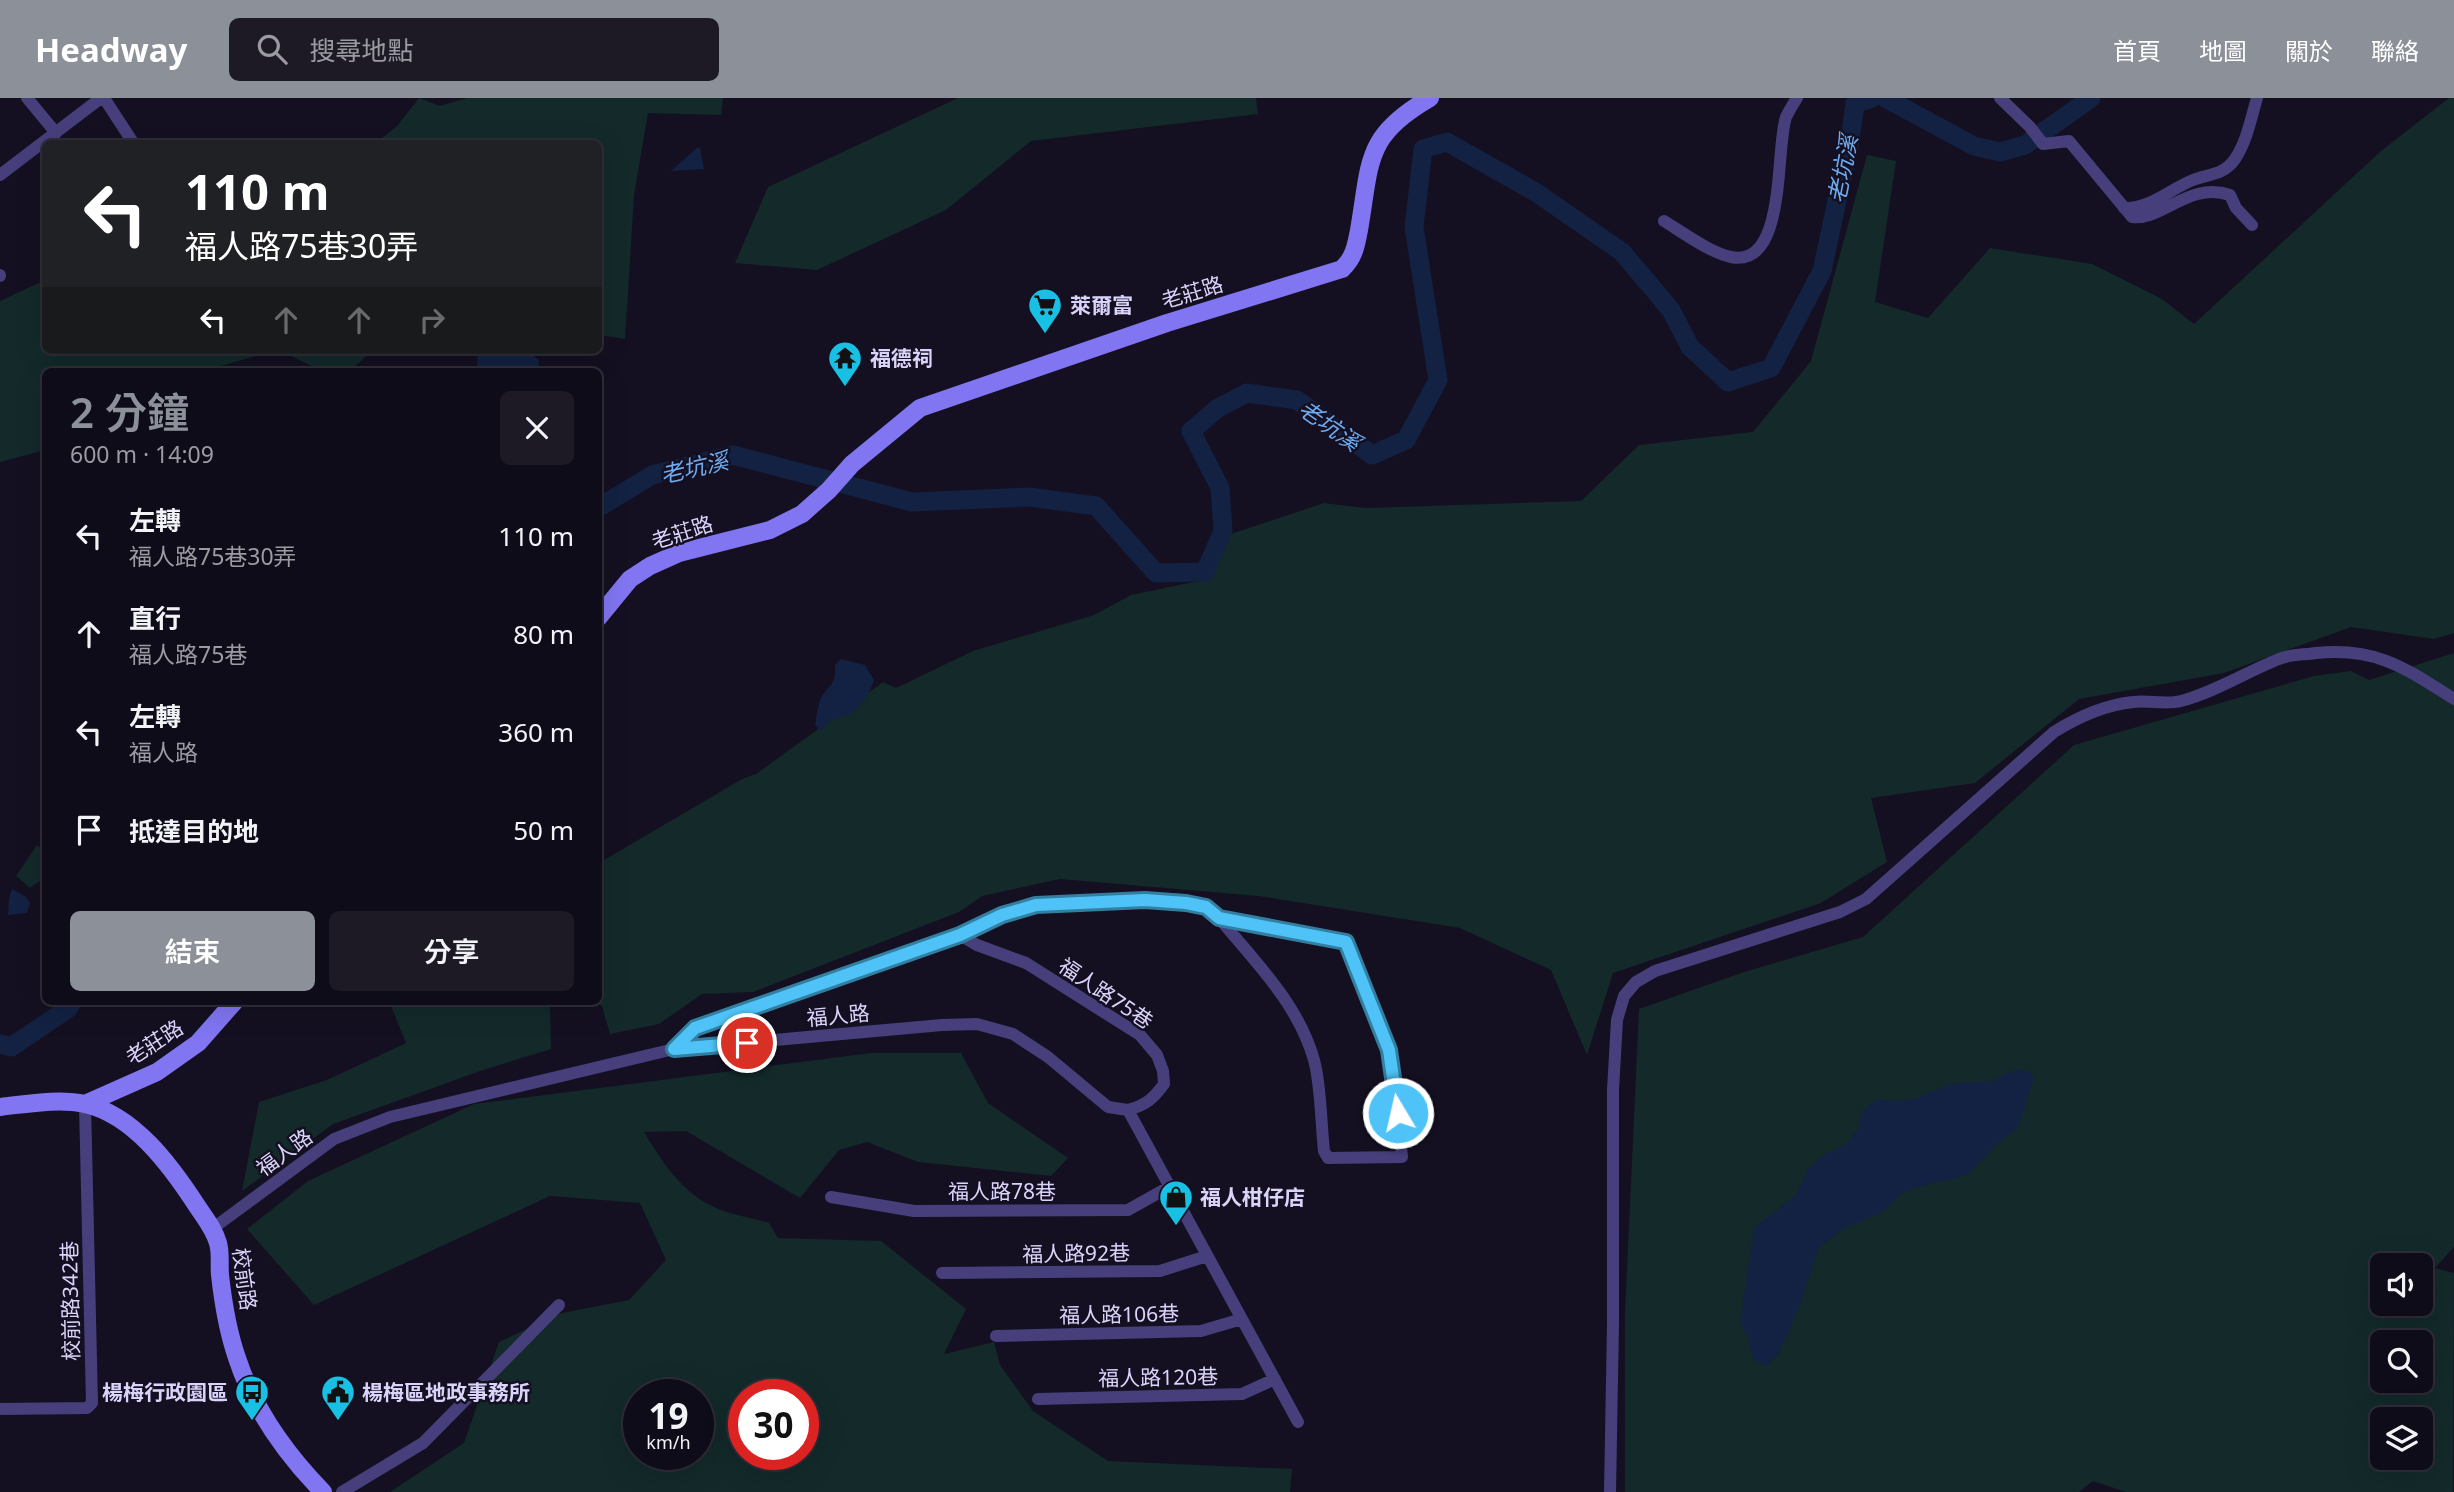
<!DOCTYPE html>
<html lang="zh-TW">
<head>
<meta charset="utf-8">
<style>
  :root { --surface:#0f0c19; --page:#1d1a26; --text:#f1f3f6; --muted:#9b9ba2; --line:#2f2c38; --accent:#8c9099 }
  body { margin:0; font-family:"Noto Sans","Noto Sans TC",sans-serif; background:var(--page); color:var(--text); height:100vh; display:flex; flex-direction:column; font-size:26px; white-space:nowrap }
  * { box-sizing:border-box; margin:0 }
  p { font-size:23px; color:var(--muted) }
  .icon { flex:none; width:38px; height:38px; fill:none; stroke:currentColor; stroke-width:2; stroke-linecap:round; stroke-linejoin:round }
  .map { position:relative; flex:1; overflow:hidden }
  .sheet { position:absolute; left:42px; top:270px; width:560px; height:637px; display:flex; flex-direction:column; background:var(--surface); border-radius:10px; box-shadow:0 7px 28px #0002,0 0 0 2px var(--line) }
  .sheet>* { flex:none }
  .top-card { position:absolute; left:42px; top:42px; width:560px; height:214px; border-radius:10px; box-shadow:0 7px 28px #0002,0 0 0 2px var(--line); background:#202124; color:#fff; overflow:hidden }
  .buttons { position:absolute; left:2370px; top:1155px; display:grid; gap:14px }
  .buttons a { display:grid; place-items:center; width:63px; height:63px; border-radius:10px; background:var(--surface); box-shadow:0 7px 28px #0002,0 0 0 2px var(--line); font-size:35px }
  .speed { position:absolute; left:623px; top:1281px; display:flex; gap:14px; font-size:35px; font-weight:700; text-align:center }
  .speed>* { display:grid; place-content:center; width:91px; height:91px; border-radius:50%; background:var(--surface); box-shadow:0 7px 28px #0002,0 0 0 2px var(--line); line-height:1 }
  .speed small { font-size:18px; font-weight:400 }
  .speed .limit { border:10px solid #d22; background:#fff; color:#111 }
  .pin { position:absolute; display:grid; place-items:center; width:60px; height:60px; color:#fff; margin:-30px; border:4px solid #fff; border-radius:50%; box-shadow:0 2px 7px #0007 }
  .me { position:absolute; width:77px; margin:-38px; rotate:351deg; stroke-linejoin:round; filter:drop-shadow(0 0 5px #0008) }
  .turn { display:flex; align-items:center; gap:24px; height:147px; padding:0 28px; font-size:32px }
  .turn .icon { width:91px; height:91px; stroke-width:2.5 }
  .turn b { display:block; font-size:49px; line-height:60px }
  .lanes { display:flex; align-items:center; height:66px; padding:0 28px; background:#0003; justify-content:center; gap:35px; direction:ltr }
  .lanes .off { opacity:.35 }
  .round { display:grid; place-items:center; flex:none; width:74px; height:74px; border-radius:10px; background:var(--page) }
  .summary { display:flex; align-items:center; justify-content:space-between; height:119px; padding:0 28px }
  h1 { font-size:42px; font-weight:600; line-height:52px; color:var(--accent) }
  .cta { display:flex; gap:14px; margin-top:auto; padding:14px 28px }
  .cta a { flex:1; height:80px; border-radius:10px; background:var(--accent); color:#fff; font-size:28px; font-weight:600; line-height:80px; text-align:center }
  .cta a+a { background:var(--page); color:var(--text) }
  ul { padding:0; list-style:none }
  li { display:flex; align-items:center; gap:21px; height:98px; padding:0 28px }
  li div { flex:1 }
  li b { display:block; font-size:26px }
  li em { font-style:normal }
  header { display:flex; align-items:center; gap:42px; box-sizing:border-box; height:98px; padding:0 35px; background:var(--accent); color:#fff }
  header strong { font-size:33px }
  nav { display:flex; gap:38px; margin-inline-start:auto; font-size:24px }
  .search { width:490px; height:63px; background:var(--page); display:flex; align-items:center; gap:18px; box-sizing:border-box; padding:0 24px; border-radius:10px; color:var(--muted); font-size:26px }
  .map>svg:first-child { display:block }
  .green { fill:#13292a; fill-rule:evenodd }
  .water { fill:#132142 }
  .lines { fill:none; stroke-linecap:round; stroke-linejoin:round }
  .river { stroke:#132142; stroke-width:19 }
  .street { stroke:#463f7b; stroke-width:12 }
  .secondary { stroke:#8175f1; stroke-width:18 }
  .route-casing { stroke:#337fa1; stroke-width:18 }
  .route { stroke:#4fc3f7; stroke-width:12 }
  .labels { text-anchor:middle; dominant-baseline:central; stroke-width:5; stroke-linejoin:round; paint-order:stroke }
  .street-label { font-size:21px; fill:#dbd4fa; stroke:#141021 }
  .poi-label { font-size:21px; font-weight:bold; fill:#dbd4fa; stroke:#141021; text-anchor:start }
  .water-label { font-size:23px; font-style:italic; fill:#6daaf0; stroke:#141021 }
</style>
</head>
<body>
<header>
<strong>Headway</strong>
<div class="search"><svg class="icon" aria-label="search" viewBox="0 0 24 24"><circle cx="10" cy="10" r="6"/><path d="M15 15l6 6"/></svg>搜尋地點</div>
<nav><a>首頁</a><a>地圖</a><a>關於</a><a>聯絡</a></nav>
</header>
<div class="map">
<svg width="2454" height="1394" viewBox="0 0 2454 1394">
  <rect width="100%" height="100%" fill="#141021"/>
  <!-- green -->
  <path class="green" d="M419 0 440 8 467 0H723L721 17 648 15 634 97 625 241 599 237 598 46 376 45 397 28Z
    M958 0H1256L1258 16 1031 43 946 112 817 172 735 165 768 89Z
    M2449 0H2454V535L2434 541 2351 529 2224 575 2079 601 1975 685 1871 700 1887 764 1821 805 1613 875 1587 957 1551 872 1460 830 1259 798 1060 781 982 798 959 814 753 894 702 896 659 926 610 936 602 908 593 903H598L599 765 742 681 756 676 883 584 896 590 973 553 1094 517 1131 497 1208 481 1231 436 1324 405 1365 410 1581 403 1639 347 1753 334 1811 263 1867 57 1896 63 1875 204 1928 220 1990 150 2092 166 2162 201 2194 226 2381 53Z
    M45 182 46 252H276L204 273H46L45 352 0 364V203Z
    M279 252H373L350 273H322Z
    M2454 555V1149L2435 1170 2454 1175 2453 1394H2126L2093 1383 2079 1394H1625V1215L1639 911 1744 874 1863 839 2074 647 2314 578 2351 573 2369 582ZM2382 1167H2420V1206H2382ZM2382 1244H2420V1283H2382ZM2382 1321H2420V1360H2382Z
    M37 747 45 754V779L30 790 16 778Z
    M389 903H550L551 951 483 972 333 1026 242 1093 259 1004 327 982 406 945Z
    M871 955H961L988 1005 1068 1060 1051 1078 918 1064 867 1044 839 1052 800 1100 686 1033 644 1034C663 1065 682 1095 716 1110 732 1117 752 1120 769 1125L778 1140 881 1143 966 1211 944 1256 994 1244 1000 1267 1033 1313 1108 1363 1292 1371 1290 1394H390L464 1345 499 1244 562 1215 629 1202 666 1162 640 1105 550 1098 314 1207 247 1131 308 1083 474 1006ZM639 1297H698V1356H639ZM744 1297H803V1356H744Z"/>
  <!-- water -->
  <path class="water" d="M697 50H700L704 71 671 73Z
    M501 252H526L539 262 538 273H481L477 267 478 257Z
    M841 561 865 567 874 582C866 606 853 618 829 623L826 629 820 633 815 627C817 618 817 607 822 598 832 585 836 585 835 567Z
    M12 791 26 799 30 805 27 815 8 817 9 800Z
    M2016 971 2030 974 2034 980 2018 1030 1999 1044 1967 1077 1922 1088 1903 1094 1882 1114 1845 1130 1819 1149 1800 1207 1778 1257 1766 1268 1753 1261 1748 1240 1740 1225 1754 1130 1796 1097 1808 1071 1825 1056 1846 1047 1859 1030 1862 1013 1876 1002 1903 1003 1920 999 1949 986 1993 983Z"/>
  <g class="lines">
    <!-- river -->
    <path class="river" d="M1885 0 1974 48 2000 54 2025 47 2091 0
      M598 410 652 377 733 357 912 404 1029 399 1096 408 1156 475 1205 474 1223 433 1220 390 1191 333 1218 310 1247 295 1297 302 1372 357 1406 342 1438 282 1414 129 1423 51 1447 44 1537 95 1622 154 1671 212 1690 249 1728 284 1771 270 1822 173 1850 42 1855 6 1872 0
      M0 946 11 949 69 910 72 903"/>
    <!-- street -->
    <path class="street" d="M27 0 56 35
      M104 0 134 46
      M2000 0 2030 29 2043 46 2069 43 2132 119C2162 123 2189 83 2230 97L2236 110 2252 127
      M0 77 101 0
      M2124 110C2150 111 2170 91 2193 82 2209 76 2224 77 2235 61 2247 43 2251 20 2257 0
      M1664 123C1682 134 1711 155 1731 159 1787 170 1775 53 1786 19 1789 13 1793 6 1797 0
      M0 177V178
      M960 837 977 847 1026 865 1140 937 1157 957 1163 973 1164 986C1153 1001 1146 1007 1128 1012
      M674 951 695 930 960 837 1002 817 1036 807 1145 802 1187 805 1206 809 1219 820C1255 864 1298 905 1314 962 1321 987 1321 1026 1324 1053L1328 1060 1402 1059 1398 1015 1389 952 1346 844 1219 820
      M831 1099 914 1113 1128 1112 1169 1089
      M212 1131 334 1041 390 1019 674 951 942 927 977 926 1013 936 1048 959 1108 1009 1128 1012 1298 1324
      M942 1175 1160 1173 1207 1158
      M996 1238 1201 1233 1242 1221
      M1038 1301 1242 1296 1275 1281
      M0 1311 87 1310 92 1305 85 1006
      M342 1394 423 1345 559 1207
      M1610 1394 1613 1225V992L1617 922 1624 898 1636 884 1655 873 1840 814 1866 801 2054 634C2078 619 2104 607 2133 604 2148 602 2166 607 2181 603 2215 594 2246 574 2279 561 2290 556 2304 557 2316 555 2377 549 2405 570 2454 601"/>
    <!-- secondary -->
    <path class="secondary" d="M598 520 630 481 650 468 679 455 770 432 802 416 829 392 852 366 920 310 1167 225 1342 171C1354 160 1356 148 1359 132 1371 63 1364 38 1430 0
      M85 1006 157 974 198 945 235 903
      M0 1009C27 1006 58 1000 85 1006 134 1017 171 1068 197 1108 205 1120 214 1131 218 1145 221 1155 219 1166 220 1177 223 1204 228 1234 237 1260 254 1312 285 1355 323 1394"/>
  </g>
  <g class="lines">
    <!-- route casing -->
    <g class="route-casing">
      <path id="route" d="M747 945 674 951 695 930 960 837 1002 817 1036 807 1145 802 1186 805 1206 809 1219 820 1346 844 1389 952 1398 1015"/>
    </g>
    <!-- route -->
    <use href="#route" class="route"/>
  </g>
  <!-- icons -->
  <defs>
    <g id="supermarket-pin" transform="scale(1.75)"><path d="M0 17L-7.5 6A9.5 9.5 0 1 1 7.5 6Z" fill="#18c0e3" stroke="#141021"/><path d="M-6-5.5h2.5l.6 2H6L4.5 2H-2.5L-4.4-4H-6ZM-1.5 3.2a1.3 1.3 0 1 0 .1 0ZM3 3.2a1.3 1.3 0 1 0 .1 0Z" fill="#111"/></g>
    <g id="temple-pin" transform="scale(1.75)"><path d="M0 17L-7.5 6A9.5 9.5 0 1 1 7.5 6Z" fill="#18c0e3" stroke="#141021"/><path d="M0-6L5-2H3V0L6.5 2.5H4V6H1.5V3h-3V6H-4V2.5H-6.5L-3 0V-2H-5Z" fill="#111"/></g>
    <g id="shop-pin" transform="scale(1.75)"><path d="M0 17L-7.5 6A9.5 9.5 0 1 1 7.5 6Z" fill="#18c0e3" stroke="#141021"/><path d="M-5-2.5h2.3a2.7 3.5 0 0 1 5.4 0H5L5.5 6h-11ZM-1.5-2.5h3a1.5 2.3 0 0 0-3 0Z" fill="#111"/></g>
    <g id="bus-pin" transform="scale(1.75)"><path d="M0 17L-7.5 6A9.5 9.5 0 1 1 7.5 6Z" fill="#18c0e3" stroke="#141021"/><path d="M-5-6H5V4H4V6H2V4H-2V6H-4V4H-5ZM-3.5-4V0h7V-4ZM-3.5 1.2v1.5H-2V1.2ZM2 1.2v1.5H3.5V1.2Z" fill="#111"/></g>
    <g id="civic-pin" transform="scale(1.75)"><path d="M0 17L-7.5 6A9.5 9.5 0 1 1 7.5 6Z" fill="#18c0e3" stroke="#141021"/><path d="M-.6-6.5H3V-4.5H.6V-3L4-1V1h2V6H-6V1h2V-1L-.6-3ZM-1.2 2.5V6h2.4V2.5Z" fill="#111"/></g>
  </defs>
  <g fill-rule="evenodd">
    <use href="#supermarket-pin" x="1045" y="207"/>
    <use href="#temple-pin" x="845" y="260"/>
    <use href="#shop-pin" x="1176" y="1099"/>
    <use href="#bus-pin" x="252" y="1294"/>
    <use href="#civic-pin" x="338" y="1294"/>
  </g>
  <g class="labels">
    <!-- street labels -->
    <g class="street-label">
      <text transform="translate(1192 194) rotate(-17)">老莊路</text>
      <text transform="translate(682 434) rotate(-18)">老莊路</text>
      <text transform="translate(1106 895) rotate(34)">福人路75巷</text>
      <text transform="translate(838 917) rotate(-5)">福人路</text>
      <text transform="translate(154 944) rotate(-33)">老莊路</text>
      <text transform="translate(284 1054) rotate(-36)">福人路</text>
      <text x="1002" y="1093">福人路78巷</text>
      <text transform="translate(1076 1155) rotate(-1)">福人路92巷</text>
      <text transform="translate(245 1181) rotate(82)">校前路</text>
      <text transform="translate(70 1203) rotate(-91)">校前路342巷</text>
      <text transform="translate(1119 1216) rotate(-1)">福人路106巷</text>
      <text transform="translate(1158 1279) rotate(-1)">福人路120巷</text>
    </g>
    <!-- poi labels -->
    <g class="poi-label">
      <text x="1070" y="207">萊爾富</text>
      <text x="870" y="260">福德祠</text>
      <text x="1200" y="1099">福人柑仔店</text>
      <text x="228" y="1294" text-anchor="end">楊梅行政園區</text>
      <text x="362" y="1294">楊梅區地政事務所</text>
    </g>
    <!-- water labels -->
    <g class="water-label">
      <text transform="translate(1842 71) rotate(-79)">老坑溪</text>
      <text transform="translate(1330 327) rotate(35)">老坑溪</text>
      <text transform="translate(694 369) rotate(-13)">老坑溪</text>
    </g>
  </g>
</svg>
<div class="buttons">
<a><svg class="icon" aria-label="sound" viewBox="0 0 24 24"><path d="M4 9h4l5-4v14l-5-4H4zM17 9q2 3 0 6"/></svg></a>
<a><svg class="icon" aria-label="search" viewBox="0 0 24 24"><circle cx="10" cy="10" r="6"/><path d="M15 15l6 6"/></svg></a>
<a><svg class="icon" aria-label="layers" viewBox="0 0 24 24"><path d="M12 4l9 5-9 5-9-5zM3 14l9 5 9-5"/></svg></a>
</div>
<div class="speed"><div>19<small>km/h</small></div><div class="limit">30</div></div>
<div class="pin" style="left:747px;top:945px;background:#d93025"><svg class="icon" aria-label="arrive" viewBox="0 0 24 24"><path d="M6 21V4h12l-3 4 3 4H6"/></svg></div>
<svg class="me" style="left:1398px;top:1015px" viewBox="-20 -20 40 40"><circle r="17" fill="#4fc3f7" stroke="#fff" stroke-width="3"/><path d="M0-11L8 9 0 5-8 9z" fill="#fff"/></svg>
<div class="top-card">
<div class="turn"><svg class="icon" aria-label="left" viewBox="0 0 24 24"><path d="M17 20v-9H6M10 6l-5 5 5 5"/></svg><div><b>110 m</b>福人路75巷30弄</div></div>
<div class="lanes"><svg class="icon" aria-label="left" viewBox="0 0 24 24"><path d="M17 20v-9H6M10 6l-5 5 5 5"/></svg><svg class="icon off" aria-label="ahead" viewBox="0 0 24 24"><path d="M12 20V5M6 11l6-6 6 6"/></svg><svg class="icon off" aria-label="ahead" viewBox="0 0 24 24"><path d="M12 20V5M6 11l6-6 6 6"/></svg><svg class="icon off" aria-label="right" viewBox="0 0 24 24"><path d="M7 20v-9h11M14 6l5 5-5 5"/></svg></div>
</div>
<section class="sheet">
<div class="summary"><div><h1>2 分鐘</h1><p>600 m · 14:09</p></div><a class="round"><svg class="icon" aria-label="close" viewBox="0 0 24 24"><path d="M6 6l12 12M18 6L6 18"/></svg></a></div>
<ul>
<li><svg class="icon" aria-label="left" viewBox="0 0 24 24"><path d="M17 20v-9H6M10 6l-5 5 5 5"/></svg><div><b>左轉</b><p>福人路75巷30弄</p></div><em>110 m</em></li>
<li><svg class="icon" aria-label="ahead" viewBox="0 0 24 24"><path d="M12 20V5M6 11l6-6 6 6"/></svg><div><b>直行</b><p>福人路75巷</p></div><em>80 m</em></li>
<li><svg class="icon" aria-label="left" viewBox="0 0 24 24"><path d="M17 20v-9H6M10 6l-5 5 5 5"/></svg><div><b>左轉</b><p>福人路</p></div><em>360 m</em></li>
<li><svg class="icon" aria-label="arrive" viewBox="0 0 24 24"><path d="M6 21V4h12l-3 4 3 4H6"/></svg><div><b>抵達目的地</b></div><em>50 m</em></li>
</ul>
<div class="cta"><a>結束</a><a>分享</a></div>
</section>
</div>
</body>
</html>
